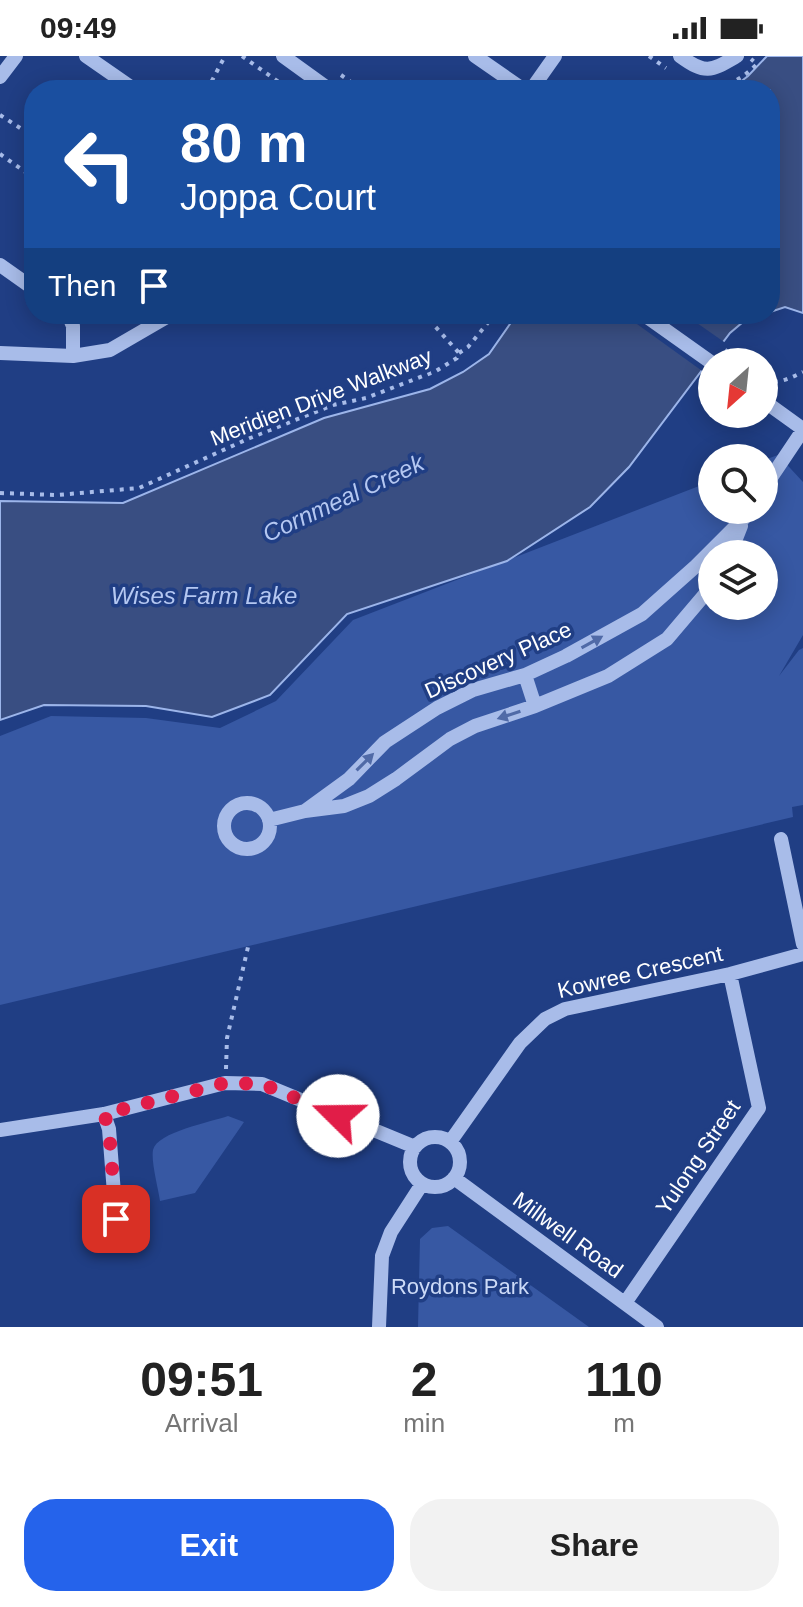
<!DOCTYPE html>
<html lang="en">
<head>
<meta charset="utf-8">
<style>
  :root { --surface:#fff; --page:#f2f2f2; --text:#222; --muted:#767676; --accent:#2563eb }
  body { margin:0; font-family:Helvetica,sans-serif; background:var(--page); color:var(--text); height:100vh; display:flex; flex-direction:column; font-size:30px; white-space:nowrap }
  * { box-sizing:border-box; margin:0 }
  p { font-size:26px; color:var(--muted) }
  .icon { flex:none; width:44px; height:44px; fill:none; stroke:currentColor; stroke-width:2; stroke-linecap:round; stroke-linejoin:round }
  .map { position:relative; height:1271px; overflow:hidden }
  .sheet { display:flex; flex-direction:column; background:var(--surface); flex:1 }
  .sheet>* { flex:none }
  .guide { position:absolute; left:24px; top:24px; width:756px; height:244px; border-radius:32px; box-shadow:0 4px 20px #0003; background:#1a4fa0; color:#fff; overflow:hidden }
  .needle { width:52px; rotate:207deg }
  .fabs { position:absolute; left:698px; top:292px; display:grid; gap:16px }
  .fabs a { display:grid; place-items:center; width:80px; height:80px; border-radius:50%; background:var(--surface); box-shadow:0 4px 20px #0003; font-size:40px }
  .pin { position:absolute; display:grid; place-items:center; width:68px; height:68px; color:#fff; margin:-34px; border-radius:16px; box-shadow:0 4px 12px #0006 }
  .me { position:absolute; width:88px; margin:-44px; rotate:292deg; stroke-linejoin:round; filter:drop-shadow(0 0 6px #0008) }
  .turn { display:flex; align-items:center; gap:28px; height:168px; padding:0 24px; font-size:36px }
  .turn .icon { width:104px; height:104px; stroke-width:2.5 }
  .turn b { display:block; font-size:56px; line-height:68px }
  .then { display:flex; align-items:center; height:76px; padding:0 24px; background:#0003; gap:16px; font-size:30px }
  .eta { display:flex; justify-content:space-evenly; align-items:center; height:136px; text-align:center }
  .eta b { font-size:48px; font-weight:700; line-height:56px }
  .cta { display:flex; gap:16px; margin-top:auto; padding:16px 24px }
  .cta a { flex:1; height:92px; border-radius:32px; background:var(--accent); color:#fff; font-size:32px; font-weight:700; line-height:92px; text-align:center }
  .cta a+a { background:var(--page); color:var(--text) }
  .status { display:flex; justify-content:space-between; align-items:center; height:56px; padding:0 40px; background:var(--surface); direction:ltr }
  .status svg { height:22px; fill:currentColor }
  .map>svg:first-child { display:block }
  .green { fill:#3758a3; fill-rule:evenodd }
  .water { fill:#394e82; stroke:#9cb5ea; stroke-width:2 }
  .pier { fill:#203e84 }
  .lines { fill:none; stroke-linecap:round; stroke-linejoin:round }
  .path { stroke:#a8bce9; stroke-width:4; stroke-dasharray:4 6; stroke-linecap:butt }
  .minor { stroke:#a8bce9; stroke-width:14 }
  .oneway { fill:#506aa7 }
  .route { stroke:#e11d48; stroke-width:14; stroke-dasharray:0 25.2 }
  .labels { text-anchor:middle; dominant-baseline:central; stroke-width:7; stroke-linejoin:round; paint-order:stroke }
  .street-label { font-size:22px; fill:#fff; stroke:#203e84 }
  .park-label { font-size:22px; fill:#ccdaf7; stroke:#203e84 }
  .water-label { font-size:24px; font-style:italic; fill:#b4c7f1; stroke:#203e84 }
</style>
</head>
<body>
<div class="status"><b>09:49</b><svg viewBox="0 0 49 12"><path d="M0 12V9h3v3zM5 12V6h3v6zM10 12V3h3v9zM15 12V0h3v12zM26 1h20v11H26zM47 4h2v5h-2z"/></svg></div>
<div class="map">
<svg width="803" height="1271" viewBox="0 0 803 1271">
  <rect width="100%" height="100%" fill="#203e84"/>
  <!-- green -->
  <path class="green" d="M778 399 803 426V579L779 620 799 594 803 592V749L792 751 793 761 0 949V680L51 660 146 662 220 672 276 645 353 564 712 425V454H764V404ZM712 498H764V550H712Z
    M228 1060 244 1066 195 1137 160 1145C158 1131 151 1106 153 1094 157 1076 211 1066 228 1060Z
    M448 1170 589 1271H418L420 1183 432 1172Z"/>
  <!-- water -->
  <path class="water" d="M767 0H803V257L785 251 770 256V34H730L748 20Z
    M517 258H761L749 261 730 277 629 411 590 451 507 505 347 558 270 639 212 661 146 650 44 649 0 664V445L123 447 324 362 430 333 463 316 489 298Z"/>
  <!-- pier -->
  <path class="pier" d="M623 258H684L727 288 705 317Z"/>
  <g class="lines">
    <!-- path -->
    <path class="path" d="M242 0 290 34
      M649 0 666 12
      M341 19 362 34
      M718 30C735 27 745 20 757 8L751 3
      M207 34 225 0
      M0 59 34 81
      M0 98 34 122
      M725 294 742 306
      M459 297 468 291 495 258
      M764 324C778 329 790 322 803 316
      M0 437 57 439 139 432 250 382 333 349 366 342 436 315 457 302 459 297 424 258
      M226 1013 227 982 248 891"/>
    <!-- minor -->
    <path class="minor" d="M86 0 135 34
      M283 0 330 34
      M475 0 524 34
      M680 0C706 19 711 15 737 0
      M0 21 16 0
      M531 34 555 0
      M0 209 34 233
      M68 258 73 270V300
      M643 258 712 307
      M0 297 73 300 110 294 172 258
      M764 345 803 373
      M764 432 803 374
      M730 498 741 470
      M525 619 535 650
      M224 770a23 23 0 1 1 46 0a23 23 0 1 1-46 0Z
      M305 755 349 723 385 686 437 652 473 634 525 619 566 600 642 558 696 510 744 462 749 454
      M269 764 305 755 344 750 369 740 396 723 450 683 475 670 535 650 608 620 667 583 712 530
      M781 783 803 888
      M104 1058 109 1073 116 1163
      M0 1074 104 1058 225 1027 262 1028 415 1091
      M410 1106a25 25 0 1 1 50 0a25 25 0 1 1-50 0Z
      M450 1086 520 987 545 963 565 953 730 918 803 898
      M454 1122 657 1271
      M625 1247 759 1052 730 918
      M379 1271 382 1200 391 1176 422 1128"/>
  </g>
  <!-- one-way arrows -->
  <defs><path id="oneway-solid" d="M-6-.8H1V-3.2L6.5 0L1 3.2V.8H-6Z" transform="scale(2)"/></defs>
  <g class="oneway">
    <use href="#oneway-solid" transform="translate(592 586) rotate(-29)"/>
    <use href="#oneway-solid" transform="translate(509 659) rotate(162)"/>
    <use href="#oneway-solid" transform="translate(365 706) rotate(-45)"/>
  </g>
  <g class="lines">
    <!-- route -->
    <path class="route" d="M116 1163 109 1073 104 1058 225 1027 262 1028 338 1060"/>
  </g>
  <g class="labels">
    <!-- street labels -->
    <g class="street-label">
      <text transform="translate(321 341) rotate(-21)">Meridien Drive Walkway</text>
      <text transform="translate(498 604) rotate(-24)">Discovery Place</text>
      <text transform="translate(640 916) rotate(-13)">Kowree Crescent</text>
      <text transform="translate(698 1101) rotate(-56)">Yulong Street</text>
      <text transform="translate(568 1179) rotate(36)">Millwell Road</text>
    </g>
    <!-- park labels -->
    <g class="park-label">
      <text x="460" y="1230">Roydons Park</text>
    </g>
    <!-- water labels -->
    <g class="water-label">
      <text transform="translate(343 442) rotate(-25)">Cornmeal Creek</text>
      <text x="204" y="539">Wises Farm Lake</text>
    </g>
  </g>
</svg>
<div class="fabs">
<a><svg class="needle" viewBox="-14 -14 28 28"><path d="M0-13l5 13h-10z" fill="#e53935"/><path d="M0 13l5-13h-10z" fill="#767676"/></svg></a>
<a><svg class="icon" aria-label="search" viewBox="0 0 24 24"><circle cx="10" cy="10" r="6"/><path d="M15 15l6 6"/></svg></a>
<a><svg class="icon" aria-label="layers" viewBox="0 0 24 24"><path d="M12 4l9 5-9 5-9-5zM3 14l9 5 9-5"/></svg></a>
</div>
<div class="pin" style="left:116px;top:1163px;background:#d93025"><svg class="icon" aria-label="arrive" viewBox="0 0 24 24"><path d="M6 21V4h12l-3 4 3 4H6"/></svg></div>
<svg class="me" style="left:338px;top:1060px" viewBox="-20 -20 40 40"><circle r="19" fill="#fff"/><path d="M0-13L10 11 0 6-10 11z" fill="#e11d48"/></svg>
<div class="guide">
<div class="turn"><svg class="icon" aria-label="left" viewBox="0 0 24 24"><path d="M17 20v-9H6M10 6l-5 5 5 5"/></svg><div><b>80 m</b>Joppa Court</div></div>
<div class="then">Then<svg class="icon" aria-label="arrive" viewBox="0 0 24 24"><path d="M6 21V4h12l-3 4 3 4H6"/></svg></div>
</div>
</div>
<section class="sheet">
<div class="eta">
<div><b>09:51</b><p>Arrival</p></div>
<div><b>2</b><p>min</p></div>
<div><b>110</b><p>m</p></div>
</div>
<div class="cta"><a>Exit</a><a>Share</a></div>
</section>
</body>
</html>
